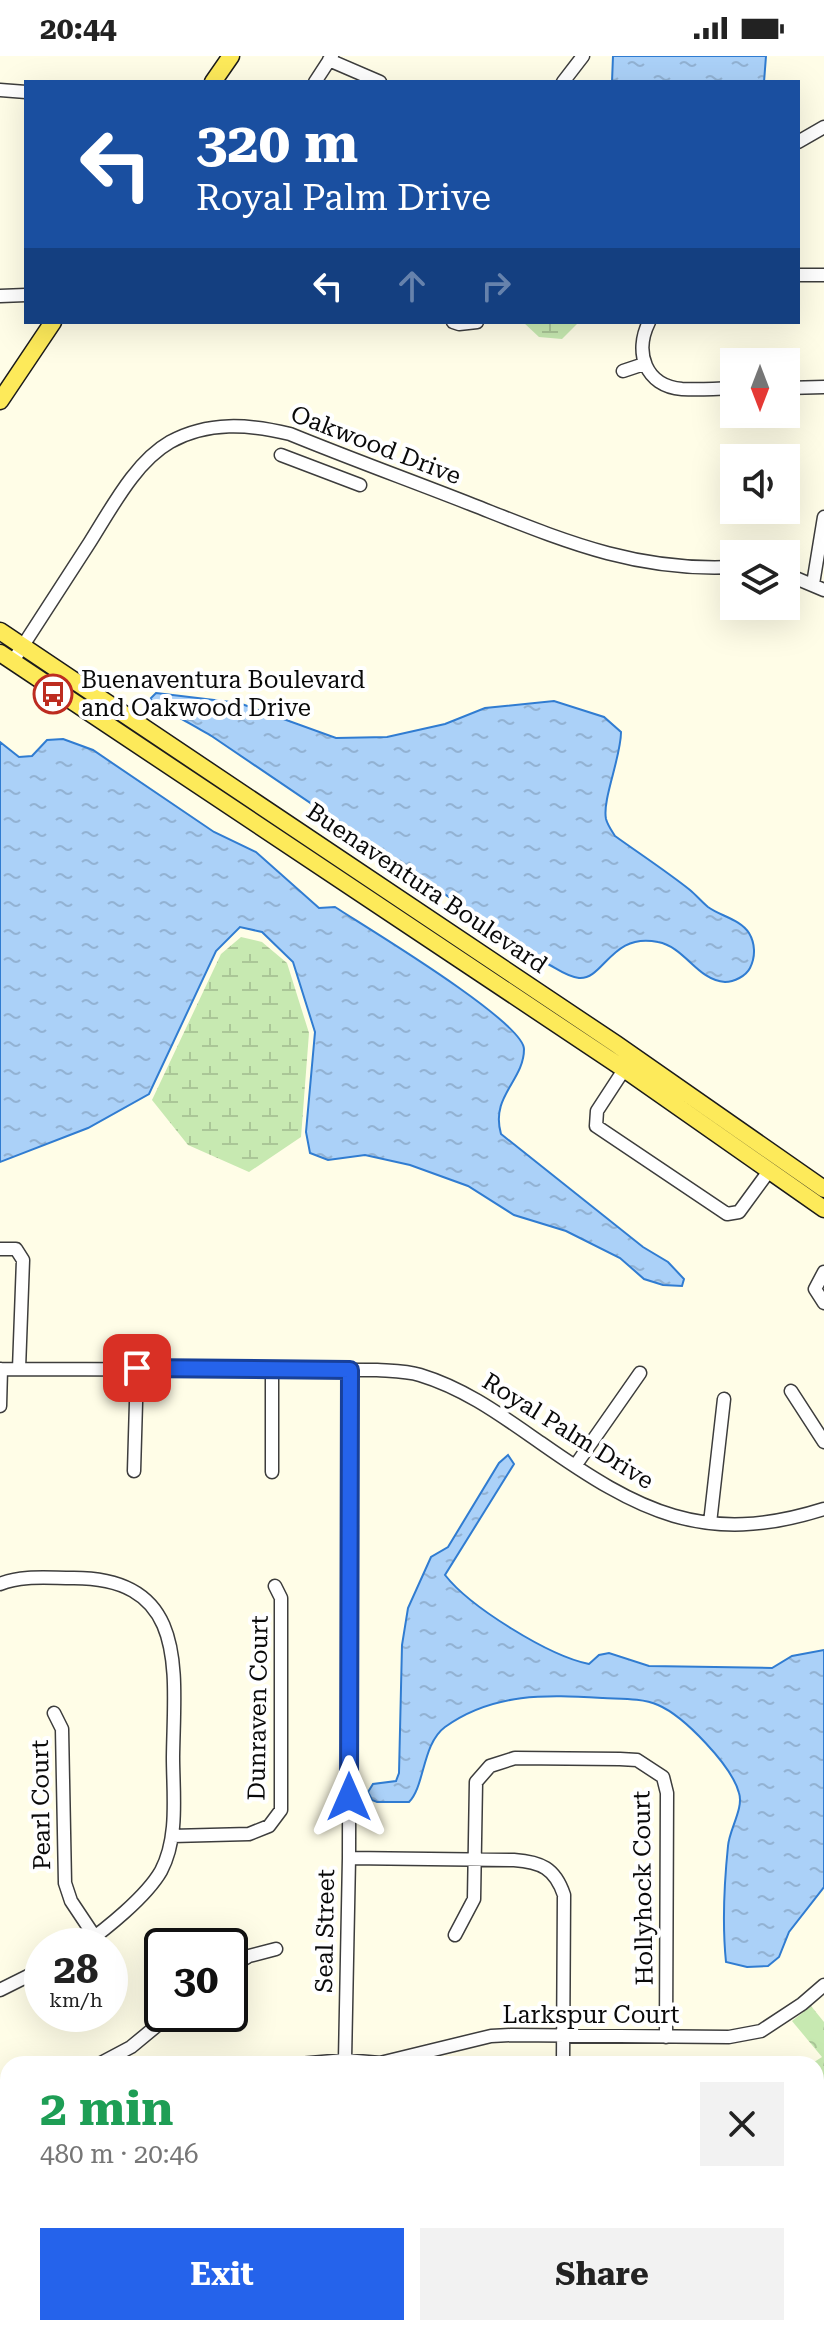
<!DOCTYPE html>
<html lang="en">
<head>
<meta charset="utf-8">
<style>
  :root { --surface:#fff; --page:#f2f2f2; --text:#222; --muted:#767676; --accent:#2563eb }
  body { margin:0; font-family:"Roboto Serif",serif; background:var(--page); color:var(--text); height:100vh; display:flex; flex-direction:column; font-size:30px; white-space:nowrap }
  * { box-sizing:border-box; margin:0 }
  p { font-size:26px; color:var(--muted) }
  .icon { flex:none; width:44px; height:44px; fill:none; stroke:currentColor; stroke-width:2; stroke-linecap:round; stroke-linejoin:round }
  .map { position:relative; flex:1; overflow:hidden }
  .side { position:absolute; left:0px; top:2000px; width:824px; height:280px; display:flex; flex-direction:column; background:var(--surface); border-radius:24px 24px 0 0; box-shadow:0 8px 32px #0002 }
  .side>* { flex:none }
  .guide { position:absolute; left:24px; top:24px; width:776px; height:244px; border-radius:0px; box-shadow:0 8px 32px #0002; background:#1a4fa0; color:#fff; overflow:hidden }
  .needle { width:52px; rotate:180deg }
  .buttons { position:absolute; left:720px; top:292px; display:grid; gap:16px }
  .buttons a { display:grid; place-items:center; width:80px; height:80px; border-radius:0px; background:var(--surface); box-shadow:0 8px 32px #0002; font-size:40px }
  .speed { position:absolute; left:24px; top:1872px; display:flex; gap:16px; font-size:40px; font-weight:700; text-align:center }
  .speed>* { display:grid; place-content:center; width:104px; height:104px; border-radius:50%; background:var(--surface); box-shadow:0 8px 32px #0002; line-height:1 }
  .speed small { font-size:20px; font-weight:400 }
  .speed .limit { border:4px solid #111; border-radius:12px; background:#fff; color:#111 }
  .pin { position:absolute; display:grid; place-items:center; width:68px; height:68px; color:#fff; margin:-34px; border-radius:16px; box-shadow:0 4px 12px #0006 }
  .me { position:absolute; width:88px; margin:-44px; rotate:0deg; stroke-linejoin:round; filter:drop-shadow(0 0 6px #0008) }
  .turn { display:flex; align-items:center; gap:28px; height:168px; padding:0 40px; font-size:36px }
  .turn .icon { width:104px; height:104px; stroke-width:2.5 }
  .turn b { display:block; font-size:56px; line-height:68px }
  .lanes { display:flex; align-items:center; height:76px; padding:0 40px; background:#0003; justify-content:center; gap:40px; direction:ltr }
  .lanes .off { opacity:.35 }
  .round { display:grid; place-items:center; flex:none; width:84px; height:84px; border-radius:0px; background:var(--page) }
  .head { display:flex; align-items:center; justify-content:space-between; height:136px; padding:0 40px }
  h1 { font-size:48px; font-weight:700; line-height:60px; color:#1e9e55 }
  .cta { display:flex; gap:16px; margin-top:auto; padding:16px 40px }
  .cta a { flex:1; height:92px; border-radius:0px; background:var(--accent); color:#fff; font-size:32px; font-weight:700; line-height:92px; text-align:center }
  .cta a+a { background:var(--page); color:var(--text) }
  .status { display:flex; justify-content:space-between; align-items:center; height:56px; padding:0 40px; background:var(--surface); direction:ltr }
  .status svg { height:22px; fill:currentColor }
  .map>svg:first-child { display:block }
  .wetland { fill:url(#wetland-marsh) }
  .park { fill:url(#park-crowns) }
  .water { fill:url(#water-ripples); stroke:#307cd1; stroke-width:2 }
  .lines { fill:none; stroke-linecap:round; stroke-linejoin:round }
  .minor-casing { stroke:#3d3d3d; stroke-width:15 }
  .major-casing { stroke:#1b1b1b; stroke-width:19 }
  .minor { stroke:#fff; stroke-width:12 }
  .major { stroke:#fdea5a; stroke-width:16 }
  .route-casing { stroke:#184099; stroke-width:20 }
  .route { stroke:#2563eb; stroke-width:14 }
  .labels { text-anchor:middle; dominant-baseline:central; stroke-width:8; stroke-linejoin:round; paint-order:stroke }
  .street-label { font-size:24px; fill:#0a0a0a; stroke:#fff }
  .poi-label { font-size:24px; fill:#0a0a0a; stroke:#fff; text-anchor:start }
</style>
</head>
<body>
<div class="status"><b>20:44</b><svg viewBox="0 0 49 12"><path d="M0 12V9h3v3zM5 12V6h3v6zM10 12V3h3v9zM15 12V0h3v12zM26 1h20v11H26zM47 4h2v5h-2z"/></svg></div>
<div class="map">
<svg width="824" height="2280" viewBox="0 0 824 2280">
  <defs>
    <pattern id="wetland-marsh" width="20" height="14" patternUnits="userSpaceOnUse" patternTransform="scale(2)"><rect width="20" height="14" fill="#c7e9b1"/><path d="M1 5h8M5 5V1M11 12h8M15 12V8" fill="none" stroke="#aac697"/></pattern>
    <pattern id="park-crowns" width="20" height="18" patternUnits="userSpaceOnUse" patternTransform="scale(2)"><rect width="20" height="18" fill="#c7e9b1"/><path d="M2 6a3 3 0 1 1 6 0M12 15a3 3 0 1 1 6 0" fill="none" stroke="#aac697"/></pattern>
    <pattern id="water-ripples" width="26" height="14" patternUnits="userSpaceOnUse" patternTransform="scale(2)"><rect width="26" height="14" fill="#abd1f8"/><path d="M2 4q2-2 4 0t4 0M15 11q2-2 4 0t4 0" fill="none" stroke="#92b2d3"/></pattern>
  </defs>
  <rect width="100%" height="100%" fill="#fffde7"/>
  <!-- wetland -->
  <path class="wetland" d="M523 266H579L562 283 539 281Z
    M241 881 262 886 287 907 309 977 301 1081 249 1116 188 1089 152 1044 221 898Z"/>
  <!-- park -->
  <path class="park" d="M811 1950 824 1966V2092L816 2093V2008H811L822 2001 792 1965Z
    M720 2272H781L779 2280H720Z"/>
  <!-- water -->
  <path class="water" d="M613 0H766L764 26H612Z
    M156 637 239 647 336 682 387 681 445 668 485 652 554 645 604 661 621 676C621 701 602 744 606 763 608 770 612 775 615 780 640 798 666 815 690 834 696 839 702 846 708 851 720 860 740 863 749 877 755 887 756 900 750 912 746 920 734 926 725 926 697 924 685 891 658 886 611 876 604 924 579 922 567 921 556 912 546 907L213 681C202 674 155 649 150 643Z
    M63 683 93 694 214 776 256 796 319 852 335 851C364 870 523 965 524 993 524 1025 490 1040 501 1078L643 1191 668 1206 684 1223 682 1230 663 1229 644 1223 620 1202 566 1175 514 1159 468 1130 410 1109 365 1099 328 1104 310 1097 306 1076 315 976 293 906 262 876 240 871 216 895 149 1038 88 1072 0 1106V686L19 701 32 700 47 684Z
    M508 1399 514 1408 445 1519C470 1551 549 1600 589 1608L599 1599 609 1597 649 1610 772 1612 792 1600 824 1594V1831L789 1876 779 1901 768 1910 747 1911 726 1906C722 1867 724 1829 728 1790 729 1774 744 1752 739 1737 732 1710 684 1660 658 1649 642 1642 620 1643 603 1642 547 1639 494 1636 445 1671 422 1688 425 1730 409 1746H377L372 1744 368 1736 373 1728 396 1725 399 1717 402 1589 408 1552 431 1501 448 1491 499 1407Z"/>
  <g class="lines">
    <!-- minor casing -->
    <g class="minor-casing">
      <path id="minor" d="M329 4 380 26
        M315 26 332 0
        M563 26 583 0
        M0 34 26 36
        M798 86 824 71
        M798 219H824
        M0 240 26 239
        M453 266 459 268 477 266
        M649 266C634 296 645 330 682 333 699 334 717 333 734 332
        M623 315 644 308
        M786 332 824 331
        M281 399 360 429
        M786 518 824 534
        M813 528 824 461
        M13 605C38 566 64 526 90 486 111 453 135 406 170 386 208 365 249 368 290 378 351 403 412 425 473 449 562 484 635 516 734 511
        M627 1009 597 1055 596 1070 727 1158 739 1156 769 1115
        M0 1193H16L23 1204 19 1313
        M824 1216 815 1233 824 1247
        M0 1313 377 1314C391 1315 407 1315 420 1319 466 1333 502 1360 541 1387 638 1455 704 1491 824 1453
        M272 1313V1416
        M791 1335 824 1386
        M0 1350 1 1313
        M575 1410 640 1317
        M134 1415 137 1312
        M710 1467 724 1343
        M0 1528C22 1519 48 1522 72 1522 190 1521 174 1616 173 1701 173 1738 179 1781 161 1815 146 1841 106 1873 82 1890
        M54 1657 62 1673 65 1827 71 1845 95 1881
        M172 1780 249 1778 269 1770 281 1754V1542L275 1530
        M349 1802 514 1804C541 1806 555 1812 564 1839L563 2008
        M455 1879 474 1843 476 1726 490 1710 515 1702 620 1703 637 1704 663 1721 667 1737 666 1981
        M230 1911 249 1900 276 1893
        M0 1934 42 1913
        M345 2004 349 1802 350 1314
        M99 2008 131 1991 171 1958
        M299 2008 345 2004 380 2007 491 1980 511 1979 729 1981 761 1975 802 1948 824 1929
        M0 2054 8 2060
        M415 2272 425 2280
        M59 2280 66 2272
        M165 2280V2272
        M563 2280V2272
        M664 2280V2272"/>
    </g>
    <!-- major casing -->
    <g class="major-casing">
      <path id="major" d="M213 26 231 0
        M0 345 53 266
        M0 575 616 988 824 1133
        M0 597 624 1013 824 1153"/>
    </g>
    <!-- minor -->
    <use href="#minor" class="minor"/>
    <!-- major -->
    <use href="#major" class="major"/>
  </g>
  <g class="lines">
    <!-- route casing -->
    <g class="route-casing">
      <path id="route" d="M137 1312 350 1314 349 1741"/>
    </g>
    <!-- route -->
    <use href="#route" class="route"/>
  </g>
  <!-- icons -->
  <defs>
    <g id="bus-ring" transform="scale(2)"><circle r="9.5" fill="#fff" stroke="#bd2c20" stroke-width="1.5"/><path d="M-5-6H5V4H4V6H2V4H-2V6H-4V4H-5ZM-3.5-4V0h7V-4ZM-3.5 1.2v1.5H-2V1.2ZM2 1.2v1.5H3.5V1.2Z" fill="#bd2c20"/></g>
  </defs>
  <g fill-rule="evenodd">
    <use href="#bus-ring" x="53" y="638"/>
  </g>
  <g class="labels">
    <!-- street labels -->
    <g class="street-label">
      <text transform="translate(376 389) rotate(21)">Oakwood Drive</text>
      <text transform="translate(427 832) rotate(34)">Buenaventura Boulevard</text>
      <text transform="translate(568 1375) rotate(32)">Royal Palm Drive</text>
      <text transform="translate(258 1652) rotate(-89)">Dunraven Court</text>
      <text transform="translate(41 1749) rotate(-91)">Pearl Court</text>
      <text transform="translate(643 1832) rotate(-91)">Hollyhock Court</text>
      <text transform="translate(325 1875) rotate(-89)">Seal Street</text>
      <text x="591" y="1959">Larkspur Court</text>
    </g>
    <!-- poi labels -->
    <g class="poi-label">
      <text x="81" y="624">Buenaventura Boulevard<tspan x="81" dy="28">and Oakwood Drive</tspan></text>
    </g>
  </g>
</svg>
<div class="buttons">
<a><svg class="needle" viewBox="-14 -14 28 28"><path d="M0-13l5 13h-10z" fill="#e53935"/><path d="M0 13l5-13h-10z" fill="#767676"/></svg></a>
<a><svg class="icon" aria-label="sound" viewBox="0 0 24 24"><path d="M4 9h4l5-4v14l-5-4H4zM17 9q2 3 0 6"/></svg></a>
<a><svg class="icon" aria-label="layers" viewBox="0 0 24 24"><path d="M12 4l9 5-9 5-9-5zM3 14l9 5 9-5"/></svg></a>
</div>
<div class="speed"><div>28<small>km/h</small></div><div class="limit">30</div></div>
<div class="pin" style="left:137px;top:1312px;background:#d93025"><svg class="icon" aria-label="arrive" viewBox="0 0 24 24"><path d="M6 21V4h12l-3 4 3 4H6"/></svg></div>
<svg class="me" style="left:349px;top:1741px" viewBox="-20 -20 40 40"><path d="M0-17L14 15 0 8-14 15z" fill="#2563eb" stroke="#fff" stroke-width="4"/></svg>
<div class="guide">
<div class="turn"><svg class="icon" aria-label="left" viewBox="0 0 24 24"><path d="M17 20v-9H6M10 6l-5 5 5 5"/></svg><div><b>320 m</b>Royal Palm Drive</div></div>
<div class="lanes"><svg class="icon" aria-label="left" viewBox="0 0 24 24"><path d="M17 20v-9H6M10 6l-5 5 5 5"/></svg><svg class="icon off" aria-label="ahead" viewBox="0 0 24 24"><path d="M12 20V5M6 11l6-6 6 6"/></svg><svg class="icon off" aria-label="right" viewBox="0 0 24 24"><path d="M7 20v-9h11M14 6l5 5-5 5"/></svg></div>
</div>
<section class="side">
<div class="head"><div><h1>2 min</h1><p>480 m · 20:46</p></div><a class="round"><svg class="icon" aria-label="close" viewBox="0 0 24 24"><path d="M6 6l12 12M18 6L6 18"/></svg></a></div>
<div class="cta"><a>Exit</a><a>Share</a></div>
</section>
</div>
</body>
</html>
